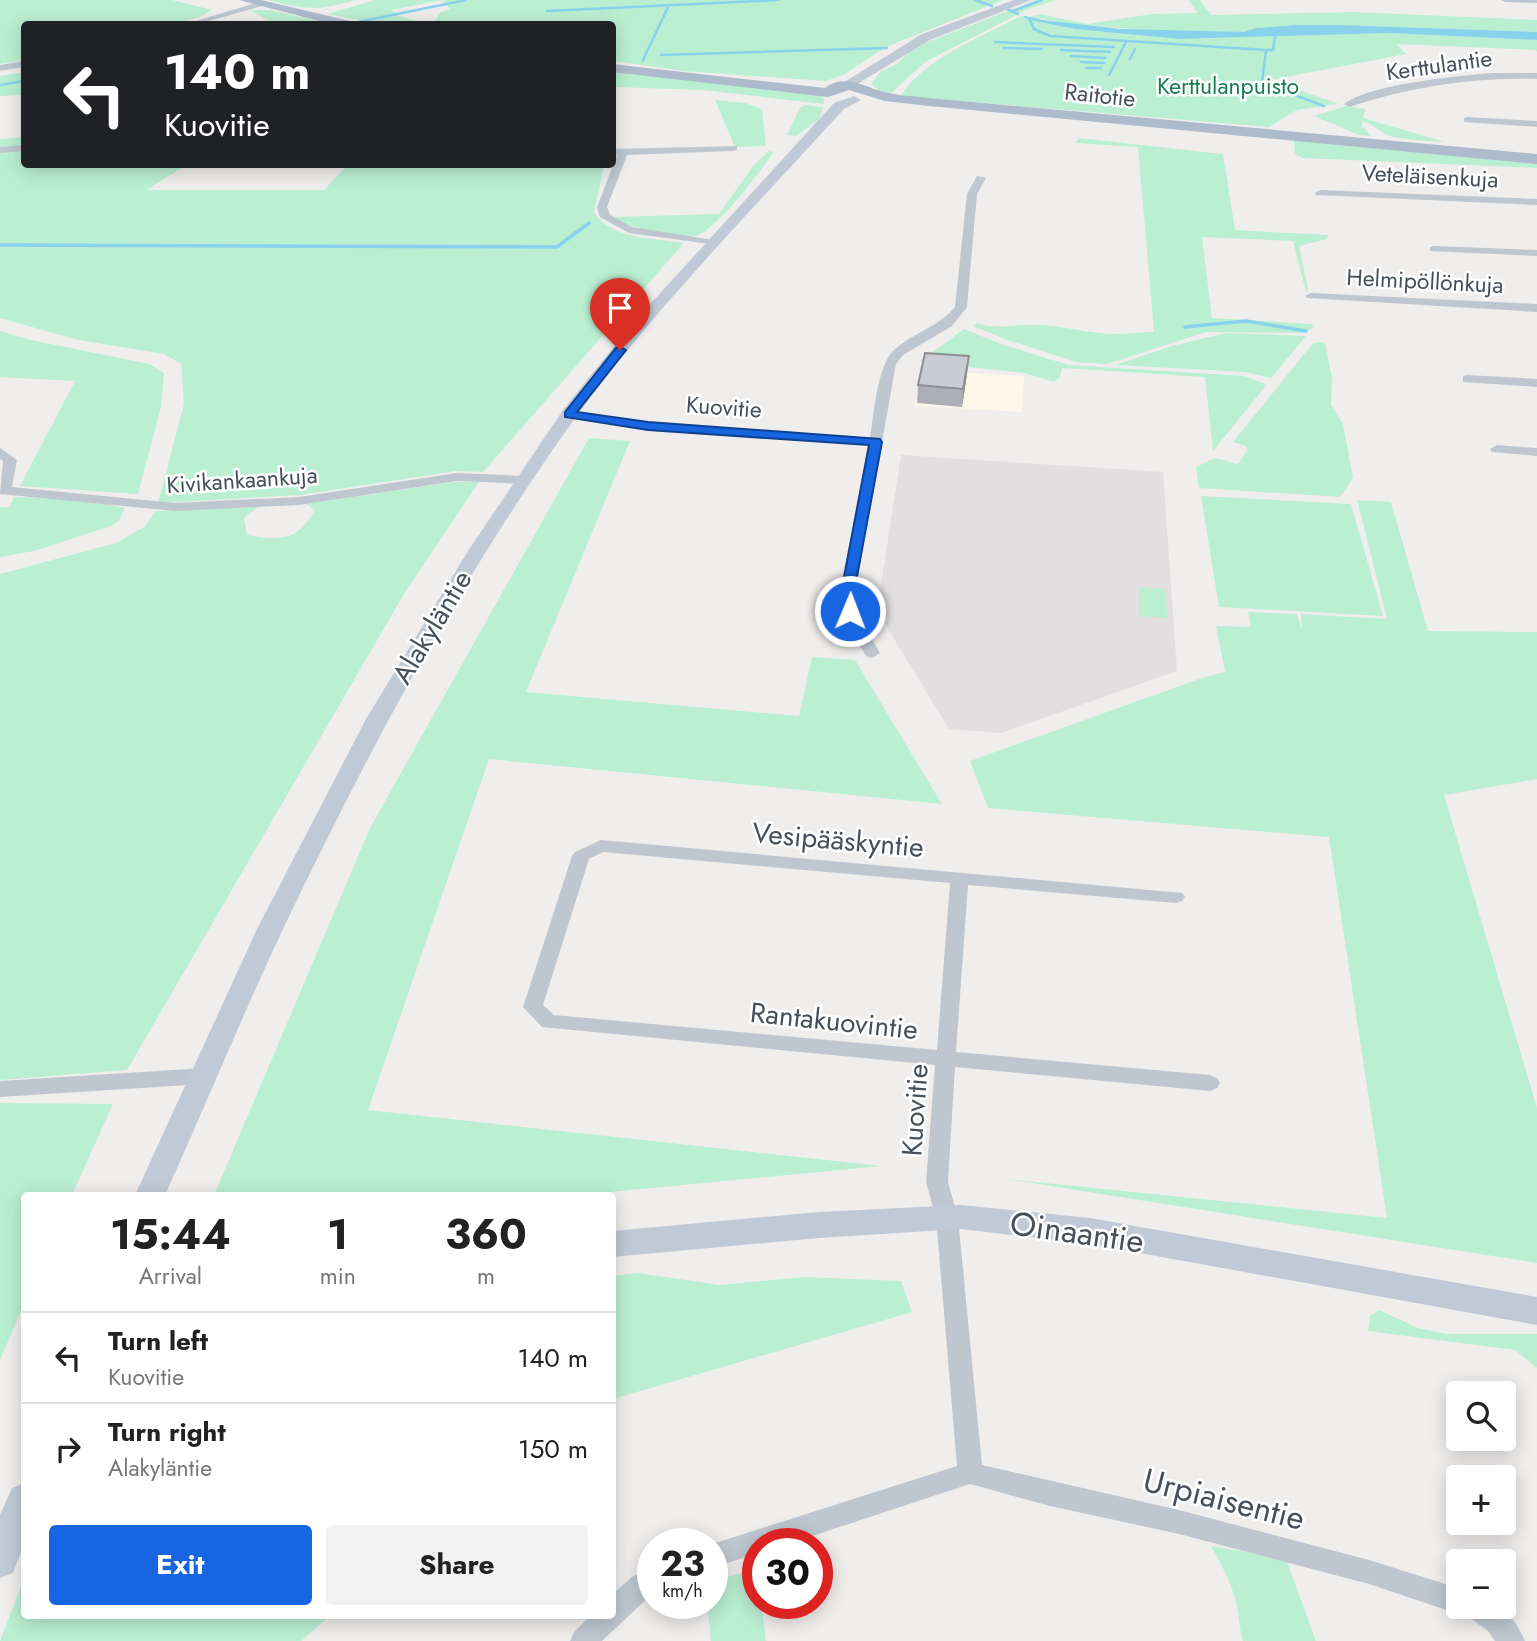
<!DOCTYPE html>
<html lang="en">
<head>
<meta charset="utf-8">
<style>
  :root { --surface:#fff; --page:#f2f2f2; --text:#222; --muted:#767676; --line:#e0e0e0; --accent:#1765e1 }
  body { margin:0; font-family:Jost,sans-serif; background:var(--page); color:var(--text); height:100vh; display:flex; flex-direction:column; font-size:26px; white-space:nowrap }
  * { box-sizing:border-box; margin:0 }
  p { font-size:23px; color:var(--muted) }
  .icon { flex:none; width:38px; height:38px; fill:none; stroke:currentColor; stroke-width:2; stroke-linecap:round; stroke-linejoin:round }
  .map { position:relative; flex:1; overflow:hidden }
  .panel { position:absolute; left:21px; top:1192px; width:595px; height:427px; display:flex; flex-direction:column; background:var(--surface); border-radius:7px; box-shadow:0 4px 18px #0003 }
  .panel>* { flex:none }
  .hud { position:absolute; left:21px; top:21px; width:595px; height:147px; border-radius:7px; box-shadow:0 4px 18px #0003; background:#202124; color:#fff; overflow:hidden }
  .controls { position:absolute; left:1446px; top:1381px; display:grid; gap:14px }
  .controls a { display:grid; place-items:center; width:70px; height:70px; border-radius:7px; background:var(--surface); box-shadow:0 4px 18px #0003; font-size:35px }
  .speed { position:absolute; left:637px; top:1528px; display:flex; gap:14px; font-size:35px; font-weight:700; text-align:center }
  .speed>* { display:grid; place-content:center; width:91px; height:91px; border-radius:50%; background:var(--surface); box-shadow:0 4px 18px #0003; line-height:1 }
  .speed small { font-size:18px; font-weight:400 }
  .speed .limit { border:10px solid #d22; background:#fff; color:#111 }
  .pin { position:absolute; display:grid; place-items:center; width:60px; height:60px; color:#fff; margin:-72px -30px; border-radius:50% 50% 50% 0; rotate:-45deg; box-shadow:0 0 7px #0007 }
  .pin .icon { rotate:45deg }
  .me { position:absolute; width:77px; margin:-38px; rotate:1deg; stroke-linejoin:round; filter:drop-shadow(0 0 5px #0008) }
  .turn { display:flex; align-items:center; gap:24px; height:147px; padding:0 28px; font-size:32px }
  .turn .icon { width:91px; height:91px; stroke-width:2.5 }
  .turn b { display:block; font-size:49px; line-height:60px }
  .eta { display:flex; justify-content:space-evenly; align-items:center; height:119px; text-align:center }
  .eta b { font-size:42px; font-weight:700; line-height:49px }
  .primary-button { display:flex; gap:14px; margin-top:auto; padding:14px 28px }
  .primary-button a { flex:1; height:80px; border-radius:7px; background:var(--accent); color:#fff; font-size:28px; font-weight:700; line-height:80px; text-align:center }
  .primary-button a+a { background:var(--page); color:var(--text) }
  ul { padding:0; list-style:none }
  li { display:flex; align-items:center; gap:21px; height:91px; padding:0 28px; border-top:2px solid var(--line) }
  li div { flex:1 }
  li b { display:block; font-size:26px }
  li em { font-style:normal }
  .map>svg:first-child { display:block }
  .commercial { fill:#fcf7e6 }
  .education { fill:#e1dfdf }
  .green { fill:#bbefd2 }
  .water { fill:#88d2ec }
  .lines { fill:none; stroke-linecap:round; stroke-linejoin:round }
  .stream-far1 { stroke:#88d2ec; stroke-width:2.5 }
  .stream { stroke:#88d2ec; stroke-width:3.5 }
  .street { fill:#bec7d0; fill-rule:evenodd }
  .secondary { fill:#c0cad7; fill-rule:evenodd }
  .primary { fill:#adbbcd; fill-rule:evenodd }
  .wall { fill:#aeafb6 }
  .shaded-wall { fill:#8d8f94 }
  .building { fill:#caccd4; stroke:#8d8f94; stroke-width:2 }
  .route { fill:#1765e1; stroke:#0f4292; stroke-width:2 }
  .labels { text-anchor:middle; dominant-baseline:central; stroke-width:5; stroke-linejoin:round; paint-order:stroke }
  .far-street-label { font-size:23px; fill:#46505b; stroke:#fff }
  .far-park-label { font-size:23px; fill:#167d4f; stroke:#fff }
  .street-label { font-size:28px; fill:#46505b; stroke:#fff }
  .near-street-label { font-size:33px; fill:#46505b; stroke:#fff }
</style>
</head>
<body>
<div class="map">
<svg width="1537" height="1641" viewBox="0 0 1537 1641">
  <rect width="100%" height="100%" fill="#f0eeed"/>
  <!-- commercial -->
  <path class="commercial" d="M921 370 1024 376 1022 412 915 406Z"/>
  <!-- education -->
  <path class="education" d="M901 455 1163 472 1177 671 1001 733 949 729 877 611Z"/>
  <!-- green -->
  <path class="green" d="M0 0H172L212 10C181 34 67 24 24 24V60L0 64Z
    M268 0H355C317 11 307 10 268 0Z
    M374 0H1003L886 47 843 75 826 81 683 71 613 61 612 24H433L440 13 450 9 443 0 391 10 399 16 421 22 420 24H378L328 14Z
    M1036 0H1056L1030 8 925 62 890 94H883L871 84 880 72 897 64 915 47Z
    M1188 0H1200L1211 15 1353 12 1537 20V32L1341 25H1295L1255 28 1244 32H1166L1075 24 1029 17 1040 14 1088 24 1152 14 1198 13Z
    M250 10H270L332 24H276Z
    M1021 16 1075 29 1179 39 1389 33 1537 40V52L1535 50 1397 44 1406 54 1270 80 1339 104 1297 110 1269 127 901 96C923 59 983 36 1021 16Z
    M613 70 819 93 824 99V104L702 90 613 87Z
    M24 72V95L0 96V76Z
    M715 100 745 103 762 109 766 146 735 147Z
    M805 105 823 107 819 119 796 136 787 135 800 108Z
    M1347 106 1365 109 1363 118 1445 142C1429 141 1409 140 1393 137 1380 134 1375 124 1362 121V126L1371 136 1359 135 1314 116Z
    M24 137V164L187 165 146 190H324L347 165H604L594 213C612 240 655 238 684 243L483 472 456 471 300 495 158 503 184 404 181 364 164 354 78 340 0 318V139Z
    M1079 138 1223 154 1235 230 1328 235 1327 239 1299 246 1308 289 1306 292 1293 241 1202 237 1212 318 1312 324 1313 328 1304 333 1206 332 1107 364 1076 362 1007 340 973 326 977 323C998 330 1014 324 1035 325 1058 325 1078 331 1100 333 1118 336 1136 332 1154 332L1138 147 1075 143Z
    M1294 140 1537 161V168L1303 158 1295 154Z
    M769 151 774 152C759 172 720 226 698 235 680 242 626 226 610 217L719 214 753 166Z
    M964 329 1001 344 1069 365 1244 376 1265 384 1264 388 1213 451 1205 377 1062 368 1060 377 1054 382 1025 373 919 362Z
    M0 331 31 340 149 364 164 373 161 407 138 494 20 486 75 381 0 377Z
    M1226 333 1306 336 1271 378 1245 372 1115 365 1172 346Z
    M1320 342 1325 343 1332 378 1331 405 1343 424 1353 478 1340 497 1199 488 1196 467 1215 458 1238 464 1248 450 1245 446 1233 442 1313 343Z
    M589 438 630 441 526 692 799 716 812 657 855 660 942 804 489 759 368 1110 882 1166 579 1195H214L370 828Z
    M453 482H479L404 594 127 1070 0 1080V574L116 543 144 527 156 511 259 506 244 518 247 535C281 541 297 541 315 510L306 504Z
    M1201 496 1351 504 1383 616 1219 607Z
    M14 497 78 499 125 508 119 521 111 526 34 551 0 557V507H9Z
    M1357 500 1391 502 1428 631 1537 632V779L1444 795 1537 1108V1263L1006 1179 1387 1218 1329 837 988 808 970 761 1202 678 1225 672 1216 626 1251 627 1248 612 1297 614 1302 630 1301 614 1387 619Z
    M1139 587 1166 589 1167 618 1139 616Z
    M0 1103 113 1104 72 1195H24V1304L0 1360Z
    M638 1273 720 1285 805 1277 901 1281 912 1312 613 1399V1276Z
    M1379 1310 1418 1328 1446 1334H1537V1368L1515 1350 1368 1331 1370 1316Z
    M1211 1546 1286 1559 1316 1641H1243C1239 1628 1239 1616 1236 1602 1231 1582 1221 1564 1211 1546Z
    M756 1569 758 1603H761L766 1641H711L707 1603H712V1581Z
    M24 1579V1615H331L301 1641H0Z"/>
  <!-- water -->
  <path class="water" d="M1025 16 1043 20 1121 29 1244 32 1255 28 1295 25H1341L1537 32V40L1389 33 1179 39 1075 29 1030 20 1023 17Z"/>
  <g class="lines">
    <!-- stream-far1 -->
    <path class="stream-far1" d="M975 0 992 6
      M1007 9 1018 14
      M547 11 779 0
      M1013 11 1042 0
      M1030 20 1034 29 1050 36 1266 50H1273L1275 37
      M358 22 466 0
      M995 42 1114 47
      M1004 48 1042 49
      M1061 50 1110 52
      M1266 50 1262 83 1324 106
      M661 55 887 48
      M1071 56 1105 58
      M1130 59 1135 49
      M643 60 669 5
      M1081 62 1104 63
      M1086 68H1101
      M1109 75 1126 42
      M0 85 24 81"/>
    <!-- stream -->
    <path class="stream" d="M0 245 557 247 589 223
      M1185 327 1246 321 1306 331"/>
    <!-- street -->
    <path class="street" d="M1501 0H1537V3L1505 2Z
      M259 2 262 6 198 24H186Z
      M24 61V67L0 71V65Z
      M1493 73H1537V79C1473 77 1410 87 1349 107L1344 104C1370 84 1458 76 1493 73Z
      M1467 117 1537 121V127L1464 122V118Z
      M24 145V151L0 153V147Z
      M737 146V150L733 151 627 155 607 207 610 215 632 227 713 240 717 241V245L629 233 600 217 597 207 617 155H612V149Z
      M977 176 986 178 977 194 967 307 952 326 903 355 896 364 854 598 869 635 880 653 872 658 866 656 853 635 840 598 868 445 648 430 569 418 563 414 569 410 648 422 870 438C874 414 877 366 894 350 913 333 938 327 955 307L967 194Z
      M1320 190 1537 199V205L1316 195 1315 193Z
      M1434 246 1537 250V256L1430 251V247Z
      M1311 293 1537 304V312L1307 298 1305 296Z
      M1467 375 1537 379V387L1463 382V376Z
      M1497 445 1537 448V456L1492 452 1490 449Z
      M0 448 17 460 12 487 175 503 299 497 457 473 524 476 531 480 524 484 457 481 299 505 175 511 0 494 3 461 0 459Z
      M601 840 1182 893 1185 897 1182 901 1176 903 968 885 956 1052 1210 1075 1217 1078 1220 1083 1217 1088 1210 1091 955 1067 948 1182 958 1218 982 1465 1179 1510 1369 1560 1458 1588V1606C1494 1606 1509 1603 1525 1641H1495L1488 1631 1462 1612 1458 1614 1369 1584 1179 1534 1050 1506 970 1484 788 1544H758V1553L712 1568V1544L957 1466 936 1218 926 1182 935 1065 542 1027 523 1007 572 856 575 852ZM603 852 950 883 937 1050 554 1015 543 1005 589 859Z
      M204 1068 211 1071 214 1076 211 1081 204 1084 0 1097V1081Z
      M653 1567V1593L602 1641H570L574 1632 591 1615H612V1595L632 1577Z"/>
    <!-- secondary -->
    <path class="secondary" d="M1014 0H1031L930 40 849 89H839L838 86 922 34Z
      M854 96 861 100 844 109C754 208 654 309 576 417 462 575 367 753 283 929 242 1016 205 1107 165 1195H135L257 929 366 719 468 551 563 410 631 325 834 103Z
      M961 1205 1090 1218 1537 1297V1325L1090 1244 961 1229 819 1238 612 1257V1231L819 1212Z
      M24 1483V1544L13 1573 0 1578V1515L12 1488Z"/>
    <!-- primary -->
    <path class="primary" d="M239 0H261L350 21 351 24H331Z
      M612 64 825 88C845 73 864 87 884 92 898 96 914 96 929 98L1537 154V164L929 106 885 101 849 90 828 97 612 72Z"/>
  </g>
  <!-- wall -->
  <path class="wall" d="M967 374 962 407 917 403 918 385Z"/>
  <!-- shaded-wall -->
  <path class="shaded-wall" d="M969 356 967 374 962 407 963 389Z"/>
  <!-- building -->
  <path class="building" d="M925 353 969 356 963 389 918 385Z"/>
  <!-- route -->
  <path class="route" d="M620 347 626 350 577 412 648 422 880 439 882 442 853 598 857 611 855 614H845L840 598 869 445 648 430 565 417V412L616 348Z"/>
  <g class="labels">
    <!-- far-street labels -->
    <g class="far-street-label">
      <text transform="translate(1439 65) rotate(-8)">Kerttulantie</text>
      <text transform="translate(1100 95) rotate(6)">Raitotie</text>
      <text transform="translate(1430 176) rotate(3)">Veteläisenkuja</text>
      <text transform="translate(1425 281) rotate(3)">Helmipöllönkuja</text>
      <text transform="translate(724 407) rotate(4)">Kuovitie</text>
      <text transform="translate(242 480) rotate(-4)">Kivikankaankuja</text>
    </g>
    <!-- far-park labels -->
    <g class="far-park-label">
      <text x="1228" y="86">Kerttulanpuisto</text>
    </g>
    <!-- street labels -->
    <g class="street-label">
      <text transform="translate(432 627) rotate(-59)">Alakyläntie</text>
      <text transform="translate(838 840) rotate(5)">Vesipääskyntie</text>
      <text transform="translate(834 1021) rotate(6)">Rantakuovintie</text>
      <text transform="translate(915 1110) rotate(-86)">Kuovitie</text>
    </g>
    <!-- near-street labels -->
    <g class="near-street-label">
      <text transform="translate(1077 1232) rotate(8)">Oinaantie</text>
      <text transform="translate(1224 1499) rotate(14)">Urpiaisentie</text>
    </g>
  </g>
</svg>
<div class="controls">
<a><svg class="icon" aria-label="search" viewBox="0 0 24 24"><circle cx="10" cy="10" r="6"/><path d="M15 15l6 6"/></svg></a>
<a>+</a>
<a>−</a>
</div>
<div class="speed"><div>23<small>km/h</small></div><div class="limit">30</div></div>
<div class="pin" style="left:620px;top:350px;background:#d93025"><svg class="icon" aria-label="arrive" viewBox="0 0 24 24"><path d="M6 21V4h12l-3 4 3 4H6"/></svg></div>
<svg class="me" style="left:850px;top:611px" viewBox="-20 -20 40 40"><circle r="17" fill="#1765e1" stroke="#fff" stroke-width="3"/><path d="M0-11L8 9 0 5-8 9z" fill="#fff"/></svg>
<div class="hud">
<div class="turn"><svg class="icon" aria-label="left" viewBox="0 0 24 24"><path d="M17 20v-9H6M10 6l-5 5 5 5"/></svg><div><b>140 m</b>Kuovitie</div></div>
</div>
<section class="panel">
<div class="eta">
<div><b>15:44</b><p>Arrival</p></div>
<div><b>1</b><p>min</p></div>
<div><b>360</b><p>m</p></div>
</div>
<ul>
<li><svg class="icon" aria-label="left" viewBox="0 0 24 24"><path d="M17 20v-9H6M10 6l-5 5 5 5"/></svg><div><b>Turn left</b><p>Kuovitie</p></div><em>140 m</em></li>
<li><svg class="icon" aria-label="right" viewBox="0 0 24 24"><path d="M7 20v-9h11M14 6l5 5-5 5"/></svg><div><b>Turn right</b><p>Alakyläntie</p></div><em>150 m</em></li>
</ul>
<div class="primary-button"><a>Exit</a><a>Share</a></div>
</section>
</div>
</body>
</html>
